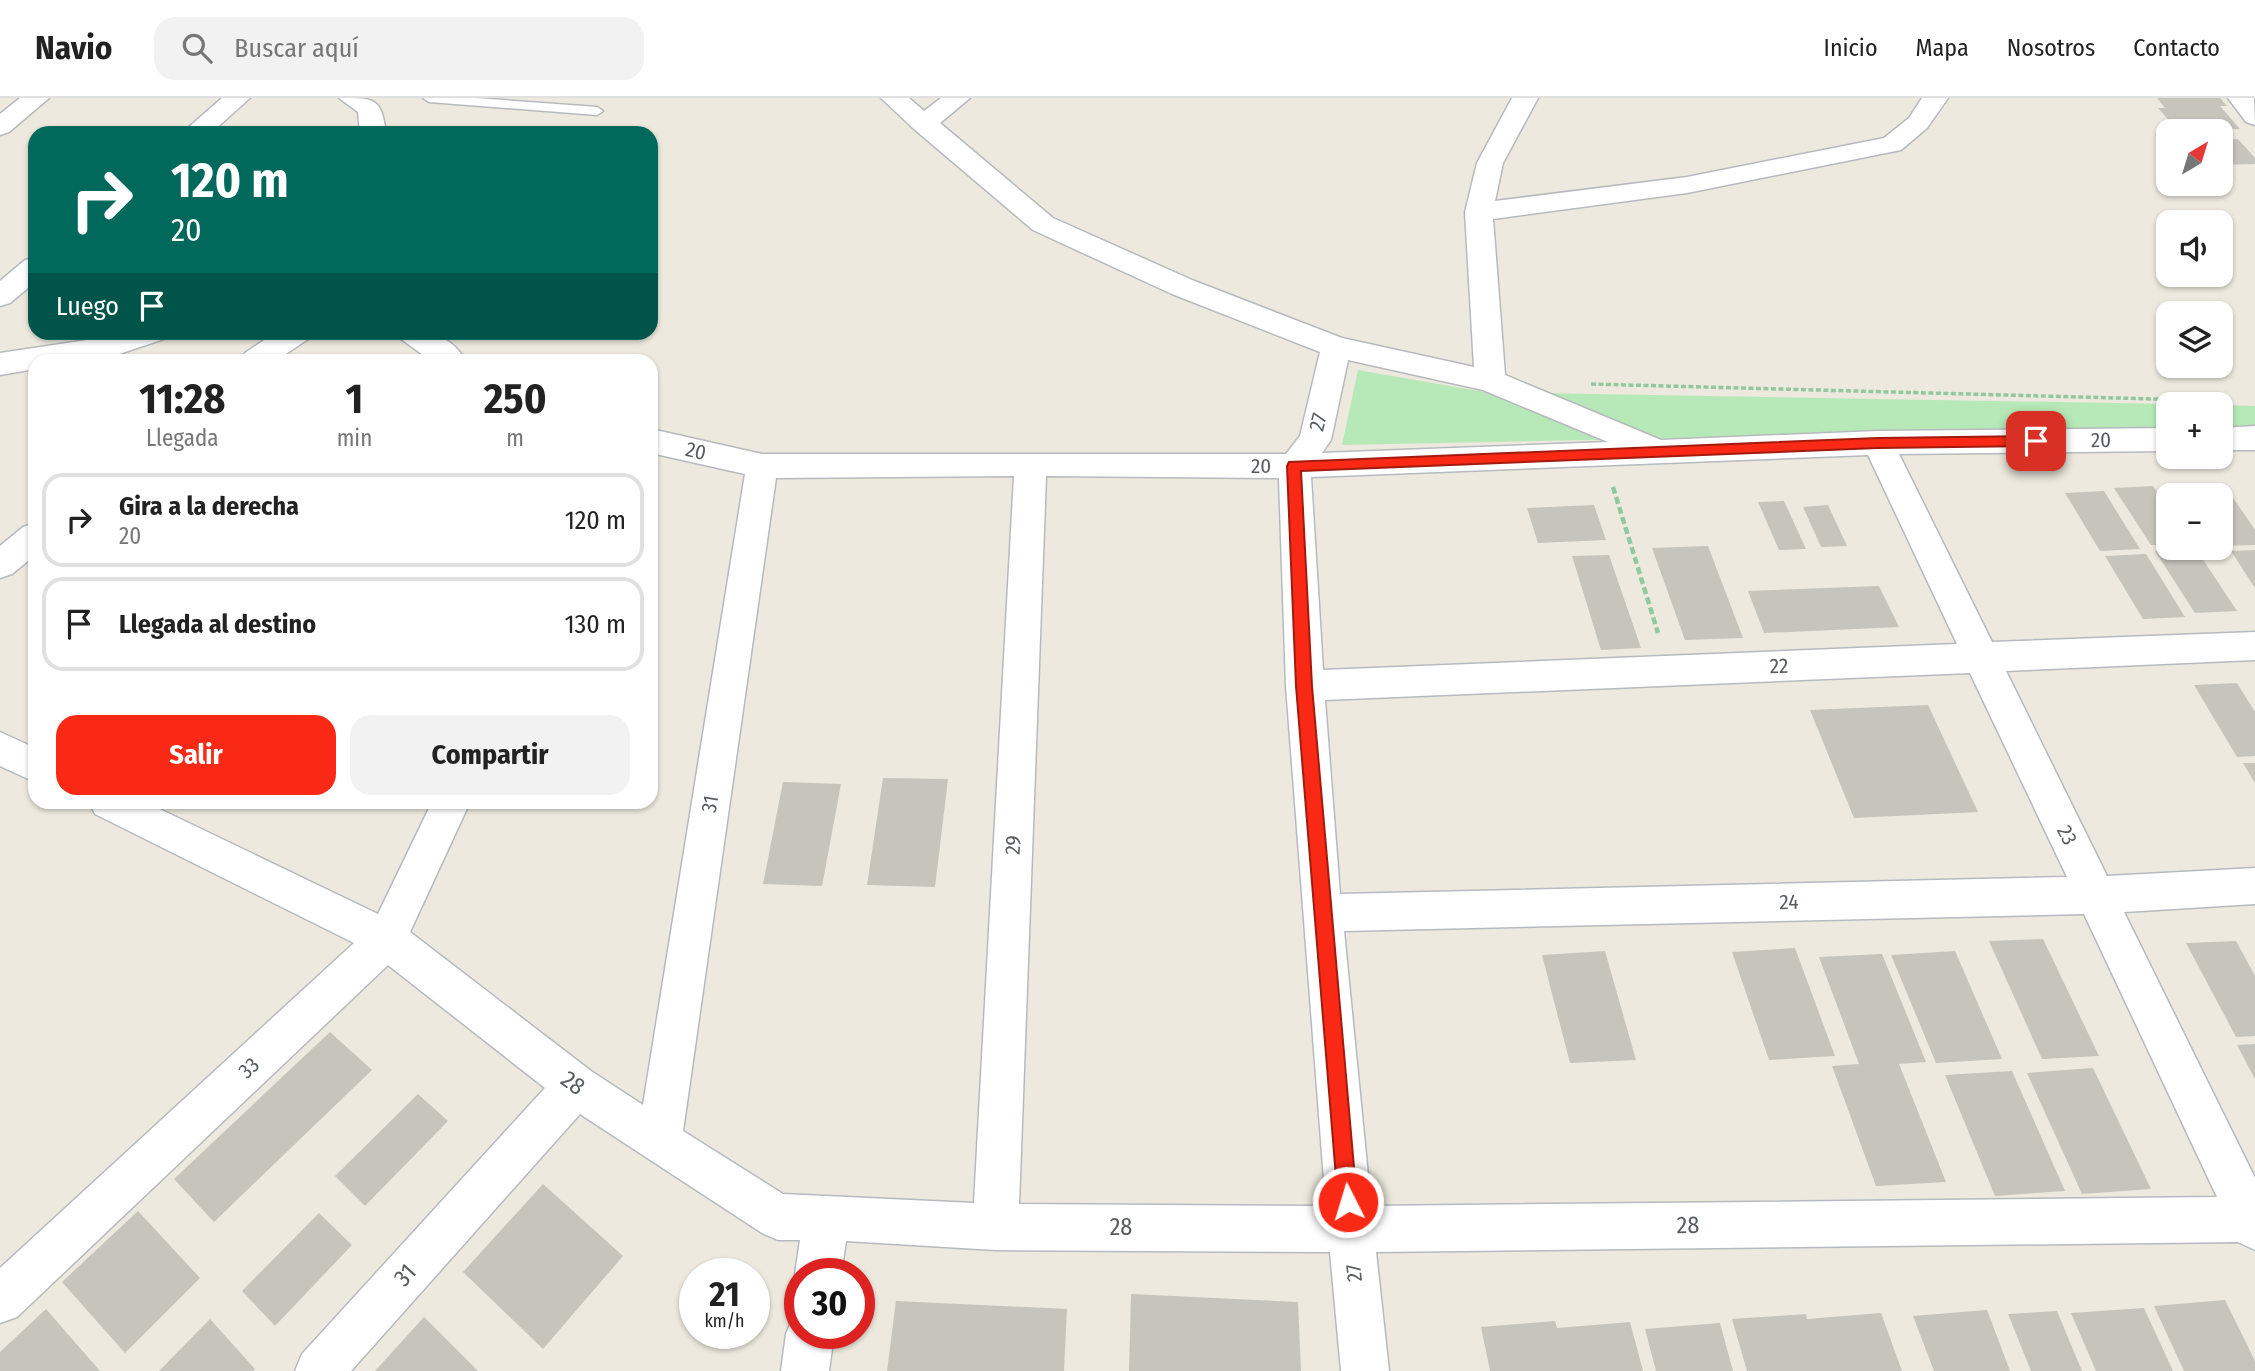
<!DOCTYPE html>
<html lang="es">
<head>
<meta charset="utf-8">
<style>
  :root { --surface:#fff; --page:#f2f2f2; --text:#222; --muted:#767676; --line:#e0e0e0; --accent:#fa2916 }
  body { margin:0; font-family:"Fira Sans Condensed",sans-serif; background:var(--page); color:var(--text); height:100vh; display:flex; flex-direction:column; font-size:26px; white-space:nowrap }
  * { box-sizing:border-box; margin:0 }
  p { font-size:23px; color:var(--muted) }
  .icon { flex:none; width:38px; height:38px; fill:none; stroke:currentColor; stroke-width:2; stroke-linecap:round; stroke-linejoin:round }
  .map { position:relative; flex:1; overflow:hidden }
  .panel { position:absolute; left:28px; top:256px; width:630px; height:455px; display:flex; flex-direction:column; background:var(--surface); border-radius:21px; box-shadow:0 2px 5px #0004 }
  .panel>* { flex:none }
  .guide { position:absolute; left:28px; top:28px; width:630px; height:214px; border-radius:21px; box-shadow:0 2px 5px #0004; background:#00695c; color:#fff; overflow:hidden }
  .needle { width:46px; rotate:38deg }
  .controls { position:absolute; left:2156px; top:21px; display:grid; gap:14px }
  .controls a { display:grid; place-items:center; width:77px; height:77px; border-radius:14px; background:var(--surface); box-shadow:0 2px 5px #0004; font-size:35px }
  .speed { position:absolute; left:679px; top:1160px; display:flex; gap:14px; font-size:35px; font-weight:700; text-align:center }
  .speed>* { display:grid; place-content:center; width:91px; height:91px; border-radius:50%; background:var(--surface); box-shadow:0 2px 5px #0004; line-height:1 }
  .speed small { font-size:18px; font-weight:400 }
  .speed .limit { border:10px solid #d22; background:#fff; color:#111 }
  .pin { position:absolute; display:grid; place-items:center; width:60px; height:60px; color:#fff; margin:-30px; border-radius:14px; box-shadow:0 4px 10px #0006 }
  .me { position:absolute; width:77px; margin:-38px; rotate:355deg; stroke-linejoin:round; filter:drop-shadow(0 0 5px #0008) }
  .turn { display:flex; align-items:center; gap:24px; height:147px; padding:0 28px; font-size:32px }
  .turn .icon { width:91px; height:91px; stroke-width:2.5 }
  .turn b { display:block; font-size:49px; line-height:60px }
  .then { display:flex; align-items:center; height:66px; padding:0 28px; background:#0003; gap:14px; font-size:26px }
  .eta { display:flex; justify-content:space-evenly; align-items:center; height:119px; text-align:center }
  .eta b { font-size:42px; font-weight:700; line-height:49px }
  .primary-button { display:flex; gap:14px; margin-top:auto; padding:14px 28px }
  .primary-button a { flex:1; height:80px; border-radius:21px; background:var(--accent); color:#fff; font-size:28px; font-weight:700; line-height:80px; text-align:center }
  .primary-button a+a { background:var(--page); color:var(--text) }
  ul { padding:0; list-style:none }
  li { display:flex; align-items:center; gap:21px; height:94px; margin:0 14px 10px; padding:0 14px; border:4px solid var(--line); border-radius:21px }
  li div { flex:1 }
  li b { display:block; font-size:26px }
  li em { font-style:normal }
  header { display:flex; align-items:center; gap:42px; box-sizing:border-box; height:98px; padding:0 35px; background:var(--surface); border-bottom:2px solid var(--line) }
  header strong { font-size:33px }
  nav { display:flex; gap:38px; margin-inline-start:auto; font-size:24px }
  .search { width:490px; height:63px; background:var(--page); display:flex; align-items:center; gap:18px; box-sizing:border-box; padding:0 24px; border-radius:21px; color:var(--muted); font-size:26px }
  .map>svg:first-child { display:block }
  .green { fill:#b7e8b7 }
  .building { fill:#c7c4bb }
  .lines { fill:none; stroke-linecap:round; stroke-linejoin:round }
  .lane-casing { stroke:#b6babf; stroke-width:3 }
  .street-casing { stroke:#b6babf; stroke-width:3 }
  .path-far1 { stroke:#90c9a0; stroke-width:3.5; stroke-dasharray:5 2.5; stroke-linecap:butt }
  .path { stroke:#90c9a0; stroke-width:4.5; stroke-dasharray:7 3.5; stroke-linecap:butt }
  .lane { fill:#fff; fill-rule:evenodd }
  .street { fill:#fff; fill-rule:evenodd }
  .route { fill:#fa2916; stroke:#a21b0e; stroke-width:2 }
  .labels { text-anchor:middle; dominant-baseline:central; stroke-width:5; stroke-linejoin:round; paint-order:stroke }
  .street-label { font-size:21px; fill:#575c61; stroke:#fff }
  .near-street-label { font-size:24px; fill:#575c61; stroke:#fff }
</style>
</head>
<body>
<header>
<strong>Navio</strong>
<div class="search"><svg class="icon" aria-label="search" viewBox="0 0 24 24"><circle cx="10" cy="10" r="6"/><path d="M15 15l6 6"/></svg>Buscar aquí</div>
<nav><a>Inicio</a><a>Mapa</a><a>Nosotros</a><a>Contacto</a></nav>
</header>
<div class="map">
<svg width="2255" height="1273" viewBox="0 0 2255 1273">
  <rect width="100%" height="100%" fill="#ede9de"/>
  <!-- green -->
  <path class="green" d="M1358 272 1484 294 2168 306V330L1342 347Z
    M2221 307 2255 308V328L2221 329Z"/>
  <!-- building -->
  <path class="building" d="M2157 0H2220L2227 8H2220L2240 31 2178 33 2158 10H2165Z
    M2238 41 2255 60V66L2221 67V42Z
    M2153 388 2168 411V447H2151L2114 390Z
    M2225 388 2255 432V447L2225 448 2221 442V397H2191L2186 390Z
    M2104 393 2140 451 2100 453 2065 395Z
    M1784 403 1806 451 1779 452 1758 404Z
    M1594 407 1606 442 1538 445 1527 410Z
    M1828 407 1847 448 1821 449 1803 409Z
    M1708 448 1743 540 1685 542 1652 450Z
    M2196 451 2237 513 2195 515 2155 453Z
    M2255 452V490L2231 453Z
    M2146 456 2185 519 2143 521 2105 458Z
    M1609 457 1641 550 1601 552 1572 458Z
    M1879 488 1899 529 1764 535 1748 493Z
    M2237 585 2255 614V658L2237 659 2194 587Z
    M1928 607 1978 714 1854 720 1810 612Z
    M2243 665H2255V685Z
    M883 680 948 681 935 789 867 787Z
    M783 684 841 686 822 788 763 786Z
    M2043 841 2099 958 2042 961 1989 843Z
    M2236 843 2255 878V938L2236 939 2186 845Z
    M1795 850 1835 958 1769 962 1732 854Z
    M1605 853 1636 962 1570 965 1542 857Z
    M1955 853 2002 961 1936 965 1891 857Z
    M1882 856 1926 964 1899 966 1946 1084 1876 1088 1832 968 1859 966 1819 859Z
    M330 934 372 972 214 1124 174 1081Z
    M2255 946V981L2237 947Z
    M2093 970 2151 1091 2082 1096 2027 975Z
    M2012 973 2065 1093 1995 1098 1945 977Z
    M418 996 448 1023 365 1108 335 1078Z
    M543 1086 623 1158 543 1251 463 1174Z
    M138 1113 200 1180 125 1255 62 1184Z
    M319 1115 352 1147 275 1228 242 1193Z
    M1131 1196 1298 1204 1301 1273H1129Z
    M2225 1202 2255 1263V1273H2184L2154 1208Z
    M896 1203 1067 1211 1064 1273H887Z
    M2144 1210 2173 1273H2096L2071 1215Z
    M46 1211 100 1273H0V1254Z
    M1987 1212 2010 1273H1934L1913 1218Z
    M2057 1213 2082 1273H2031L2008 1216Z
    M1881 1215 1902 1273H1747L1732 1221 1806 1216 1807 1221Z
    M424 1219 478 1273H375Z
    M210 1221 255 1271 253 1273H159Z
    M1555 1223 1557 1230 1630 1224 1643 1273H1490L1481 1229Z
    M1720 1225 1733 1273H1656L1645 1231Z"/>
  <g class="lines">
    <!-- lane casing -->
    <g class="lane-casing">
      <path id="lane" d="M423 0H476L597 9 603 13 597 17 429 4Z"/>
    </g>
    <!-- street casing -->
    <g class="street-casing">
      <path id="street" d="M20 0H49L9 34 0 37V16Z
        M222 0H250L211 35H182Z
        M339 0C376 0 381 0 386 35H360L358 14Z
        M881 0H909L924 13 941 0H970L940 25 1053 120 1192 182 1342 240 1474 269 1465 114 1477 65 1512 0H1538L1503 65 1495 103 1687 79 1884 40 1909 20 1922 0H1948L1927 30 1901 52 1687 95 1493 121 1505 277 1661 342 1878 333 2168 330V353L1899 356 1992 544 2255 534V562L2006 573 2107 778 2255 770V806L2124 814 2255 1080V1152L2238 1144 1376 1154 1389 1273H1341L1330 1154 995 1152 846 1143 841 1176H800V1188L795 1176 800 1142H778L762 1135 580 1016 351 1273H295L302 1256 545 990 388 867 17 1219 0 1225V1170L354 845 95 716 89 704H145L378 816 432 704H470L410 834 591 973 643 1007 745 376 651 355V331L762 356H1286L1300 338 1320 254 1172 196 1033 132 914 31ZM1348 262 1483 292 1608 344 1322 355 1331 342ZM1868 357 1957 546 1323 572 1311 379ZM1014 378 974 1105 783 1096 683 1033 776 380ZM1046 378 1279 380 1286 588 1326 1108 1019 1106ZM1970 575 2067 779 1340 796 1325 602ZM2084 816 2217 1099 1371 1108 1344 833Z
        M2228 0H2254L2255 27 2246 24Z
        M35 160V184L10 205 0 208V183L25 162Z
        M121 234H168L164 241 110 259 90 262H35V271L0 277V255L107 239Z
        M276 234H312L308 241 277 262H241L245 255Z
        M397 234C425 234 449 234 465 262H430L401 241Z
        M2255 328V352H2221V330Z
        M35 425V457L12 476 0 480V448L23 429Z
        M0 634 35 650V684L0 668Z
        M800 1216V1236H834L829 1273H781L786 1236 793 1219Z"/>
    </g>
    <!-- path-far1 -->
    <path class="path-far1" d="M1591 286 2230 303"/>
    <!-- path -->
    <path class="path" d="M1613 389 1658 535"/>
    <!-- lane -->
    <use href="#lane" class="lane"/>
    <!-- street -->
    <use href="#street" class="street"/>
  </g>
  <!-- route -->
  <path class="route" d="M2036 338 2043 343 2036 348 1878 350 1301 373 1312 588 1357 1104 1354 1111 1348 1114 1341 1111 1338 1104 1296 588 1287 368 1289 364 1878 340Z"/>
  <g class="labels">
    <!-- street labels -->
    <g class="street-label">
      <text transform="translate(1318 324) rotate(-76)">27</text>
      <text transform="translate(2101 342) rotate(-1)">20</text>
      <text transform="translate(696 353) rotate(13)">20</text>
      <text x="1261" y="368">20</text>
      <text transform="translate(1779 568) rotate(-2)">22</text>
      <text transform="translate(710 706) rotate(-81)">31</text>
      <text transform="translate(2067 737) rotate(64)">23</text>
      <text transform="translate(1013 747) rotate(-87)">29</text>
      <text transform="translate(1789 804) rotate(-1)">24</text>
      <text transform="translate(249 970) rotate(-43)">33</text>
      <text transform="translate(1354 1175) rotate(-96)">27</text>
    </g>
    <!-- near-street labels -->
    <g class="near-street-label">
      <text transform="translate(573 985) rotate(36)">28</text>
      <text transform="translate(1688 1127) rotate(-1)">28</text>
      <text x="1121" y="1129">28</text>
      <text transform="translate(405 1177) rotate(-48)">31</text>
    </g>
  </g>
</svg>
<div class="controls">
<a><svg class="needle" viewBox="-14 -14 28 28"><path d="M0-13l5 13h-10z" fill="#e53935"/><path d="M0 13l5-13h-10z" fill="#767676"/></svg></a>
<a><svg class="icon" aria-label="sound" viewBox="0 0 24 24"><path d="M4 9h4l5-4v14l-5-4H4zM17 9q2 3 0 6"/></svg></a>
<a><svg class="icon" aria-label="layers" viewBox="0 0 24 24"><path d="M12 4l9 5-9 5-9-5zM3 14l9 5 9-5"/></svg></a>
<a>+</a>
<a>−</a>
</div>
<div class="speed"><div>21<small>km/h</small></div><div class="limit">30</div></div>
<div class="pin" style="left:2036px;top:343px;background:#d93025"><svg class="icon" aria-label="arrive" viewBox="0 0 24 24"><path d="M6 21V4h12l-3 4 3 4H6"/></svg></div>
<svg class="me" style="left:1348px;top:1104px" viewBox="-20 -20 40 40"><circle r="17" fill="#fa2916" stroke="#fff" stroke-width="3"/><path d="M0-11L8 9 0 5-8 9z" fill="#fff"/></svg>
<div class="guide">
<div class="turn"><svg class="icon" aria-label="right" viewBox="0 0 24 24"><path d="M7 20v-9h11M14 6l5 5-5 5"/></svg><div><b>120 m</b>20</div></div>
<div class="then">Luego<svg class="icon" aria-label="arrive" viewBox="0 0 24 24"><path d="M6 21V4h12l-3 4 3 4H6"/></svg></div>
</div>
<section class="panel">
<div class="eta">
<div><b>11:28</b><p>Llegada</p></div>
<div><b>1</b><p>min</p></div>
<div><b>250</b><p>m</p></div>
</div>
<ul>
<li><svg class="icon" aria-label="right" viewBox="0 0 24 24"><path d="M7 20v-9h11M14 6l5 5-5 5"/></svg><div><b>Gira a la derecha</b><p>20</p></div><em>120 m</em></li>
<li><svg class="icon" aria-label="arrive" viewBox="0 0 24 24"><path d="M6 21V4h12l-3 4 3 4H6"/></svg><div><b>Llegada al destino</b></div><em>130 m</em></li>
</ul>
<div class="primary-button"><a>Salir</a><a>Compartir</a></div>
</section>
</div>
</body>
</html>
